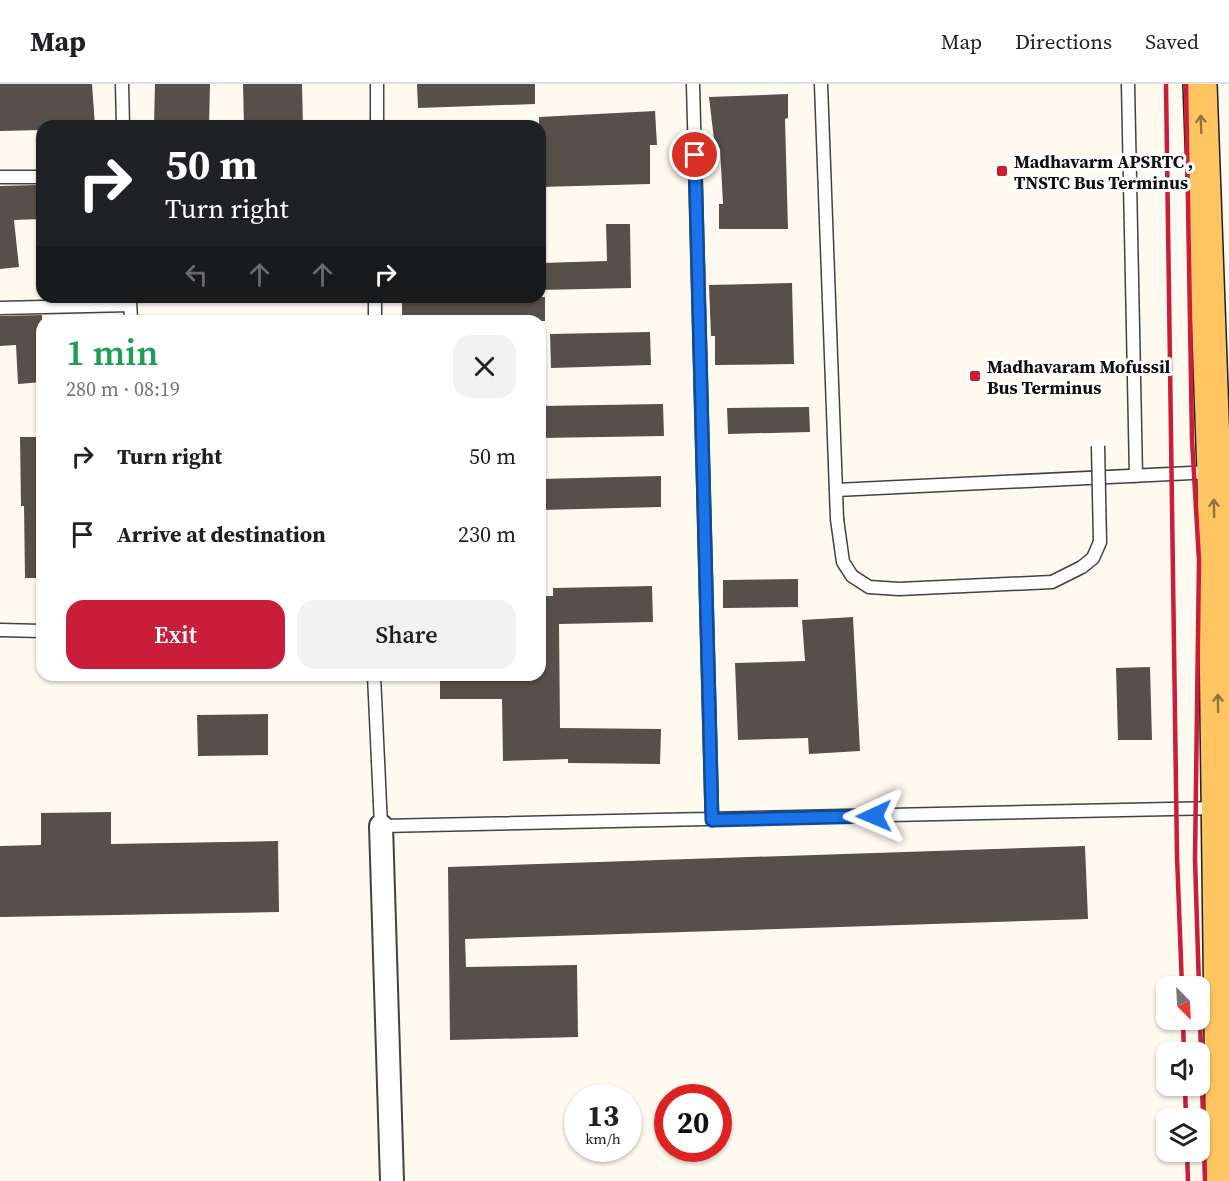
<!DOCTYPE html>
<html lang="en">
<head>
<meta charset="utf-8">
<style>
  :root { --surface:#fff; --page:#f2f2f2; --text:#202124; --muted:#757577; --line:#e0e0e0; --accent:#c91d3a }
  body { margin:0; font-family:"Source Serif 4",serif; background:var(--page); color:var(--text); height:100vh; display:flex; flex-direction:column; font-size:22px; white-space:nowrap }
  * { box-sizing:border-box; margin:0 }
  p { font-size:20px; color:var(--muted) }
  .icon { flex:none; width:33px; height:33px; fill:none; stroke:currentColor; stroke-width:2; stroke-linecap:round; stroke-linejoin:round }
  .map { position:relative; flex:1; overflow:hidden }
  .drawer { position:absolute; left:36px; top:231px; width:510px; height:366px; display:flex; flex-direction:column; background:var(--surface); border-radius:18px; box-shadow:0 2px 4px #0004 }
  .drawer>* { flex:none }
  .banner { position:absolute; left:36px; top:36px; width:510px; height:183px; border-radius:18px; box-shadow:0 2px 4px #0004; background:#202124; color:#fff; overflow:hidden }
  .needle { width:39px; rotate:156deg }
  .controls { position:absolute; left:1156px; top:892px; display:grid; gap:12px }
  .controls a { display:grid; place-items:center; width:54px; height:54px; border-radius:12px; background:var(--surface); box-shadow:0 2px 4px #0004; font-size:30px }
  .speed { position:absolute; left:564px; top:1000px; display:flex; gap:12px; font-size:30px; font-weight:700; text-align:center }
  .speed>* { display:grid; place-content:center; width:78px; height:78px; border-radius:50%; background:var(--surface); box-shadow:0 2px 4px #0004; line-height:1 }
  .speed small { font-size:15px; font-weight:400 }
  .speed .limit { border:9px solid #d22; background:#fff; color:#111 }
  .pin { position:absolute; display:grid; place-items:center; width:51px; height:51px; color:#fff; margin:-26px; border:3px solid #fff; border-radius:50%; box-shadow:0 2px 6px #0007 }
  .me { position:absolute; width:66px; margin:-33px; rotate:269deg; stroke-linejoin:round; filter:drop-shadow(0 0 4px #0008) }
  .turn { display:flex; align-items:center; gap:21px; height:126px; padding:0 30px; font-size:27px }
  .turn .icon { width:78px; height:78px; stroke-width:2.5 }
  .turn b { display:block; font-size:42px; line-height:51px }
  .lanes { display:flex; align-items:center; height:57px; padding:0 30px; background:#0003; justify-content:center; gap:30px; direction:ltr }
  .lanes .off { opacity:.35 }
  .round { display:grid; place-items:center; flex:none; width:63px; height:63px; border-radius:18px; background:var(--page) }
  .headline { display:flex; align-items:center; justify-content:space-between; height:102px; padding:0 30px }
  h1 { font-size:36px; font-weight:600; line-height:45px; color:#1e9e55 }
  .cta { display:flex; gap:12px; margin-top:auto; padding:12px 30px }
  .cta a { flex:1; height:69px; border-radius:18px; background:var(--accent); color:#fff; font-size:24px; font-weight:600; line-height:69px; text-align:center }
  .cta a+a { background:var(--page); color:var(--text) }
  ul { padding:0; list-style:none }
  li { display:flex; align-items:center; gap:18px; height:78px; padding:0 30px }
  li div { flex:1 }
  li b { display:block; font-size:22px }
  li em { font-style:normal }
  header { display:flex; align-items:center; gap:36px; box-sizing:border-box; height:84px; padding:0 30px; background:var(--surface); border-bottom:2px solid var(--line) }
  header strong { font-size:28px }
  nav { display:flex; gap:33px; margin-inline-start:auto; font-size:21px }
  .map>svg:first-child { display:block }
  .building { fill:#584e4a }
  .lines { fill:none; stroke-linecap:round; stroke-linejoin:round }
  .lane-casing { stroke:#424242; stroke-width:15 }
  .street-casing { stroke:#424242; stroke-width:26 }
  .primary-casing { stroke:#202020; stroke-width:36 }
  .lane { stroke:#fff; stroke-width:12 }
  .street { stroke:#fff; stroke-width:22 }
  .primary { stroke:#ffc560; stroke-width:33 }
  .rail { stroke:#c91d3a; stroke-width:4.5 }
  .lane-bridge-casing { stroke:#424242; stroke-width:15; stroke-linecap:butt }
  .lane-bridge { stroke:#fff; stroke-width:12 }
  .oneway { stroke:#93733c }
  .route-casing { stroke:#114b97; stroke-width:15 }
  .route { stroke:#1a73e8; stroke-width:10 }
  .poi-dot { fill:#c91d3a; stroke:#fff; stroke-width:2 }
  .labels { text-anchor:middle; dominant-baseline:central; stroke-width:6; stroke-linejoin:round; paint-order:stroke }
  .poi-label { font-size:18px; font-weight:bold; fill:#0f0f0f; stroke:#fff; text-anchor:start }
</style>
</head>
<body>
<header>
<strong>Map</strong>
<nav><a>Map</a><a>Directions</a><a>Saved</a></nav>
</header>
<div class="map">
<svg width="1229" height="1097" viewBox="0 0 1229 1097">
  <rect width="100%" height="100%" fill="#fffaf0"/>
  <!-- building -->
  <path class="building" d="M0 0H92L95 42H42V46L0 47Z
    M155 0H210L209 42H154Z
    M243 0H302L303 42H244Z
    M417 0H535V20L418 24Z
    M788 10V34L785 35 788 145H719V120H723L720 64H715L709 13Z
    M655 27 657 61H650V100L540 103 539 33Z
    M36 101 42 103V135L14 136 19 183 0 185V102Z
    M606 140H630L631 204 540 206V179L607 177Z
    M792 199 794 280 715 281V252H711L709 201Z
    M402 213H545V237H402Z
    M42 231V298L18 300 16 261 0 262V232Z
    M650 248 651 281 551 284 550 250Z
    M663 320 664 352 540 354V322Z
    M809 323 810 348 728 350 727 324Z
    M20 353H42V494H25L24 422H21Z
    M661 392V423L540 426V395Z
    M798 495V523L723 524V496Z
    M652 502 653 538 559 540 560 644 661 645 660 680 568 679V675L503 677 502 615H440V591H540V512H553V504Z
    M853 533 860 667 809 670 808 654 738 656 735 579 805 577 802 536Z
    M1150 583 1152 656H1118L1116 584Z
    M268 630V671L198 672 197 631Z
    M111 728V760L278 757 279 828 0 833V762L41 761V729Z
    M1085 762 1088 835 465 855 466 883 577 881 578 953 450 956 448 783Z"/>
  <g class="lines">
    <!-- lane casing -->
    <g class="lane-casing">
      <path id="lane" d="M122 0 123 42
        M693 0 712 736
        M821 0 837 435
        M1128 0 1136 392
        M377 42V0
        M0 93H42
        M130 214 131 237
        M0 224 130 221
        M375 237V213
        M836 406 1212 388
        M0 546 42 547
        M374 591 381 742 1218 724"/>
    </g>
    <!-- street casing -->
    <g class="street-casing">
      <path id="street" d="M381 742 392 1097"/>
    </g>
    <!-- primary casing -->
    <g class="primary-casing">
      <path id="primary" d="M1200 0 1214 388 1223 1097"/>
    </g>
    <!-- lane -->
    <use href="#lane" class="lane"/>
    <!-- street -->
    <use href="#street" class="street"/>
    <!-- primary -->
    <use href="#primary" class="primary"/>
    <!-- rail -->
    <path class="rail" d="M1166 0 1177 772 1182 903
      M1186 0 1192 356 1199 476 1195 775 1199 903
      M1200 935 1205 1097
      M1183 936 1184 969
      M1185 1002 1186 1035
      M1187 1068 1188 1097"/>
    <!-- lane-bridge casing -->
    <g class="lane-bridge-casing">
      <path id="lane-bridge" d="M837 435 843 478 852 492 869 503 899 505 1052 498 1082 483 1093 474 1100 458 1098 362"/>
    </g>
    <!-- lane-bridge -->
    <use href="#lane-bridge" class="lane-bridge"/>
  </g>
  <!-- one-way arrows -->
  <defs><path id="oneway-shaft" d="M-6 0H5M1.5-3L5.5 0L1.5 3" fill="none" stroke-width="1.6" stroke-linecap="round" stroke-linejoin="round" transform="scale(1.5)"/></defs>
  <g class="oneway">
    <use href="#oneway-shaft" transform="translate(1201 40) rotate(-92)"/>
    <use href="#oneway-shaft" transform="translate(1214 424) rotate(-91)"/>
    <use href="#oneway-shaft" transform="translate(1218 619) rotate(-91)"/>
  </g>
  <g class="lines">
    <!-- route casing -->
    <g class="route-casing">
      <path id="route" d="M695 71 712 736 874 732"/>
    </g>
    <!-- route -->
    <use href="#route" class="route"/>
  </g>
  <!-- markers -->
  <g class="poi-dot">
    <rect x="996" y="81" width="12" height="12" rx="3"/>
    <rect x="969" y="286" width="12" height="12" rx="3"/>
  </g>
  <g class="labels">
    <!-- poi labels -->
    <g class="poi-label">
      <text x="1014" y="77">Madhavarm APSRTC ,<tspan x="1014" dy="21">TNSTC Bus Terminus</tspan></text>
      <text x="987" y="282">Madhavaram Mofussil<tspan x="987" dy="21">Bus Terminus</tspan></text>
    </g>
  </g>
</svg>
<div class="controls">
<a><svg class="needle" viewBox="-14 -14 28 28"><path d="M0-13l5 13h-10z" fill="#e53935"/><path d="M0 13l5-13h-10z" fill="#757577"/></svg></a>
<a><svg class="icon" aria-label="sound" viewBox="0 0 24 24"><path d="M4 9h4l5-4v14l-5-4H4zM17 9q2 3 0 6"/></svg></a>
<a><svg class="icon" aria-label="layers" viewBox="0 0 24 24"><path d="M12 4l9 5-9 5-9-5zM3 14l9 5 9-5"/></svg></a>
</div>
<div class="speed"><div>13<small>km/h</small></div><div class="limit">20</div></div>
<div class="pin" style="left:695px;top:71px;background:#d93025"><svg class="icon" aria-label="arrive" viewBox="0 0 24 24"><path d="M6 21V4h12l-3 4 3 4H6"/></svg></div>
<svg class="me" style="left:874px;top:732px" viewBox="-20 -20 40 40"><path d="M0-17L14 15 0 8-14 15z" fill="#1a73e8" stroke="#fff" stroke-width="4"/></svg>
<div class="banner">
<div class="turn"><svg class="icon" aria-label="right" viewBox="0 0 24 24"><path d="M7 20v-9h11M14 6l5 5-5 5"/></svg><div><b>50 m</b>Turn right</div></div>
<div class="lanes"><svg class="icon off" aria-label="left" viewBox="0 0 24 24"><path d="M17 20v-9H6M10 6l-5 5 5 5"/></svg><svg class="icon off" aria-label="ahead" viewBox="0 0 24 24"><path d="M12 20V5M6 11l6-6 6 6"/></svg><svg class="icon off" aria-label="ahead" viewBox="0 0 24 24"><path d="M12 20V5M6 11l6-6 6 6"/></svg><svg class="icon" aria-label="right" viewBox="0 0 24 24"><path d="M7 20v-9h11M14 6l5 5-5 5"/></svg></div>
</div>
<section class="drawer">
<div class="headline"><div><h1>1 min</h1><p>280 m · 08:19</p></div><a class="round"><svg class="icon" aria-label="close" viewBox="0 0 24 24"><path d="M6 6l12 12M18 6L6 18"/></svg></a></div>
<ul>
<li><svg class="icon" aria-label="right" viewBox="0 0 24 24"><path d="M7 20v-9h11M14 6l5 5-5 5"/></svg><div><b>Turn right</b></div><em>50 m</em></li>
<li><svg class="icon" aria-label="arrive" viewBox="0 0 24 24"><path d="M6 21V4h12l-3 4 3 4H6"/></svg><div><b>Arrive at destination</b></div><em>230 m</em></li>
</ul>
<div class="cta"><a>Exit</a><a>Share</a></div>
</section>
</div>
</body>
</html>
